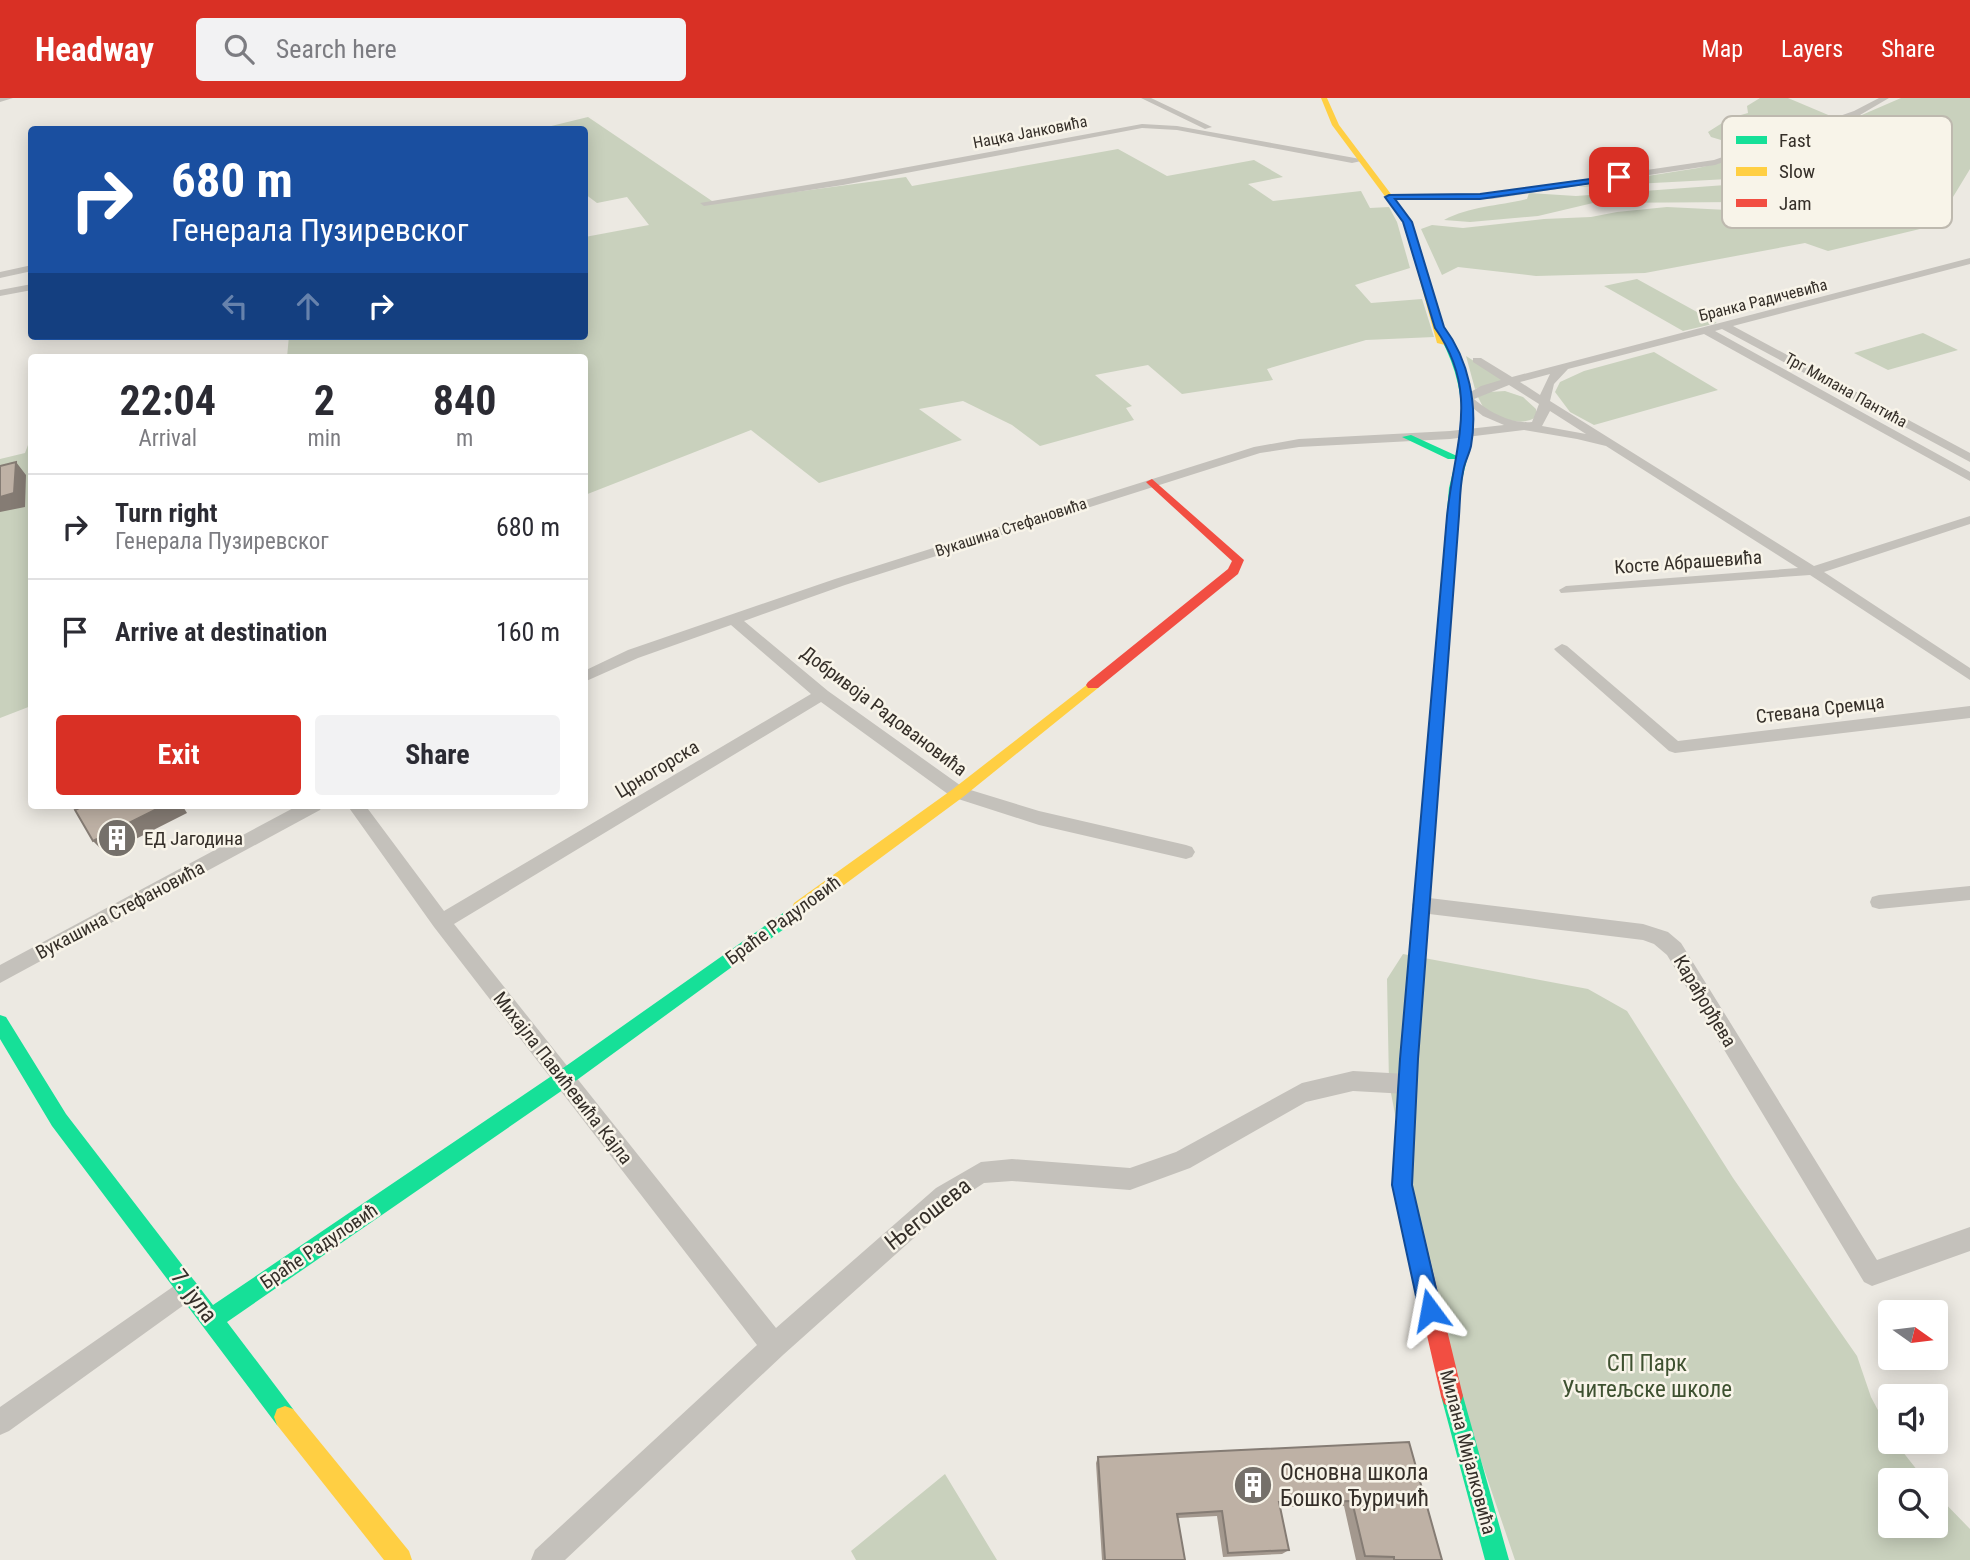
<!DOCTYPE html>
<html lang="en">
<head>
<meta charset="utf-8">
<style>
  :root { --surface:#fff; --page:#f2f2f3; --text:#2b2b33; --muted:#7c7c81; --line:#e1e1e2; --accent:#d93025 }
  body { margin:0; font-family:"Roboto Condensed",sans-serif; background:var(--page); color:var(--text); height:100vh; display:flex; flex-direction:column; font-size:26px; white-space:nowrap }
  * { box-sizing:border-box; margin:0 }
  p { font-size:23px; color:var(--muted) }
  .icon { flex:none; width:38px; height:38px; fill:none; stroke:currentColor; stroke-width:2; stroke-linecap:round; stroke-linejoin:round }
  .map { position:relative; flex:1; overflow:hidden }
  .drawer { position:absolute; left:28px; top:256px; width:560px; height:455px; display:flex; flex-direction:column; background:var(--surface); border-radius:7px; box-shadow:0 4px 18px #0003 }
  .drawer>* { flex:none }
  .top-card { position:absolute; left:28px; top:28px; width:560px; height:214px; border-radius:7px; box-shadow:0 4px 18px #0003; background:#1a4fa0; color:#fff; overflow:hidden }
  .needle { width:46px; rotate:104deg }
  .fabs { position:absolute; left:1878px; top:1202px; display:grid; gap:14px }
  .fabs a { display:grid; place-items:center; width:70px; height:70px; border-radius:7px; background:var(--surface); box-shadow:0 4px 18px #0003; font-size:35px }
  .pin { position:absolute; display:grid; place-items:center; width:60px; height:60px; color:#fff; margin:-30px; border-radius:14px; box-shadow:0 4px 10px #0006 }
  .me { position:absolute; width:77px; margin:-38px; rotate:347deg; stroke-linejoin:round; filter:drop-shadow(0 0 5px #0008) }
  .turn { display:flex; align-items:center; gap:24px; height:147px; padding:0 28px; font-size:32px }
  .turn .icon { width:91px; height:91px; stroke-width:2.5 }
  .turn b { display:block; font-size:49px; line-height:60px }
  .lanes { display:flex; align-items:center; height:66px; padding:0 28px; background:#0003; justify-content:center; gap:35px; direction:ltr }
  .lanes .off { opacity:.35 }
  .eta { display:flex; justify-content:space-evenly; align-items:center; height:119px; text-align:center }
  .eta b { font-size:42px; font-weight:700; line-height:49px }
  .action { display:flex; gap:14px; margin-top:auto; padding:14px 28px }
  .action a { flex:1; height:80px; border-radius:7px; background:var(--accent); color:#fff; font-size:28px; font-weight:700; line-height:80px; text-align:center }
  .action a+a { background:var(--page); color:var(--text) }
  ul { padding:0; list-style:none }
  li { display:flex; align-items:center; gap:21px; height:105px; padding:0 28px; border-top:2px solid var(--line) }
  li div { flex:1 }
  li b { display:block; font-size:26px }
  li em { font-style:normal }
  header { display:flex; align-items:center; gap:42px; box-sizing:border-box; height:98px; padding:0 35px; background:var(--accent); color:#fff }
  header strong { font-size:33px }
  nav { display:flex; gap:38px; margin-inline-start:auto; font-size:24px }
  .search { width:490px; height:63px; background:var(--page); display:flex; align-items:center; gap:18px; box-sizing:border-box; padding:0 24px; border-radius:7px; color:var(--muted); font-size:26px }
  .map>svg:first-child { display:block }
  .green { fill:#c9d1bd }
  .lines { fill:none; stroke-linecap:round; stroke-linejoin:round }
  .street { fill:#c4c1bb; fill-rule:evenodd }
  .fast { fill:#16e098; fill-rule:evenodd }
  .slow { fill:#ffcf43; fill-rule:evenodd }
  .jam { fill:#f24e42; fill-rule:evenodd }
  .wall { fill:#a3988e }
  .shaded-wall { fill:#857c74 }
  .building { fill:#beb1a5; stroke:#857c74; stroke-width:2 }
  .route { fill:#1a73e8; stroke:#114b97; stroke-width:2 }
  .labels { text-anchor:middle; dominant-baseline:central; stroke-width:5; stroke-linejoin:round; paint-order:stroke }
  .far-street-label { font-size:16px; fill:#352f29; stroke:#f8f4e9 }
  .street-label { font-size:19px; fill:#352f29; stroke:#f8f4e9 }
  .poi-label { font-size:19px; fill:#352f29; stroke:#f8f4e9; text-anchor:start }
  .near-street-label { font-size:23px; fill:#352f29; stroke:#f8f4e9 }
  .near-park-label { font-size:23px; fill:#3e5130; stroke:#f8f4e9 }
  .near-poi-label { font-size:23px; fill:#352f29; stroke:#f8f4e9; text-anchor:start }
  .key { fill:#f8f4e9; stroke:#beb9af; stroke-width:2 }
  .key-label { font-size:19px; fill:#352f29 }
</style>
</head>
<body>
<header>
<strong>Headway</strong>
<div class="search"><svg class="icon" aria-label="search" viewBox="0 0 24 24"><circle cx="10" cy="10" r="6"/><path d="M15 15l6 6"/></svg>Search here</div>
<nav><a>Map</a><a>Layers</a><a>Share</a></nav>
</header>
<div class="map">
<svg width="1970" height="1462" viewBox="0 0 1970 1462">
  <rect width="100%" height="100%" fill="#ece9e2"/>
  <!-- green -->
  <path class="green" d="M1760 0H1788L1833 19 1748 50 1711 39 1708 34 1730 20 1748 15 1747 8Z
    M1901 0H1970V71L1953 99 1919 105C1911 65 1873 47 1841 26Z
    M588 19 715 105 906 79 912 88 1118 51 1167 78 1254 62 1283 79 1248 86 1273 103 1361 93 1370 110 1389 109 1397 124 1410 170 1355 187 1371 205 1422 201 1434 239 1366 242 1267 271 1273 282 1182 296 1148 267 1095 277 1132 308 1126 310 1134 322 1040 348 1012 327 963 303 919 311 962 342 819 385 751 332 585 397 584 259H287L289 238H584L585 139 649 127 627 99 597 105 585 96 584 32 539 31Z
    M1832 29 1885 65 1901 86 1902 105 1867 89 1806 77 1578 89 1698 70 1753 57Z
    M1807 81C1845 87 1895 102 1920 131L1828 153 1805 145 1645 175 1536 178 1458 169 1442 177 1421 131 1432 127 1463 130 1544 121 1591 119 1617 114 1667 109 1728 112 1774 106 1793 101 1800 91C1786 86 1758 101 1741 104L1593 105 1538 118 1470 124 1444 122C1470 108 1498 108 1527 101L1529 95 1576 98Z
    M1637 181 1717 225 1683 233 1604 188Z
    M1923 235 1958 252 1888 272 1854 255Z
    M1654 254 1718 292 1594 327 1570 314 1555 294 1560 284 1584 273Z
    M1466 258 1504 282 1475 291Z
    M1505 293 1523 299 1536 311V319C1519 330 1500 319 1484 311L1478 299 1489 294Z
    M31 339V608L0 620V361L25 355Z
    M1403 856 1588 891 1627 913 1733 1080 1857 1258 1871 1299 1890 1335V1344H1895L1925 1382H1890V1428H1936V1396L1970 1431V1462H1515L1452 1277 1395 1016 1389 985 1387 881Z
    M945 1376 997 1462H856L851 1453Z"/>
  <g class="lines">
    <!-- street -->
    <path class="street" d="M0 0H13L0 4Z
      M1141 0H1151L1212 29 1205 31Z
      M1879 0H1889L1860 17 1715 67 1492 101 1389 102 1385 99 1389 96 1492 95 1714 62 1854 13Z
      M1142 26 1177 28 1366 62 1352 65 1177 32 1142 30 843 87 704 108 700 105 843 81Z
      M1970 160V166L1733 228 1970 355V364L1722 231 1715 233 1970 374V383L1704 236 1568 271 1554 286 1550 303 1814 468 1970 418V426L1824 474 1970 570V582L1810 477 1561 495 1559 492 1566 488 1798 470 1606 348 1577 341 1524 332 1450 341 1299 349 1260 355 845 487 744 523 828 593 964 690 1039 713 1186 747 1192 749 1195 754 1192 759 1186 761 1039 727 952 699 821 604 454 826 776 1230 936 1090 981 1064 1012 1061 1130 1070 1176 1054 1302 985 1353 973 1407 976 1414 979 1417 986 1414 993 1407 996 1353 993 1306 1004 1190 1070 1130 1092 1012 1083 984 1085 952 1106 783 1257 565 1462H531L535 1452 757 1247 434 829 347 707H365L444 813 811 596 731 527 638 560 584 584V573L628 552 835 481 1254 349 1299 341 1450 333 1504 327 1483 318 1460 300 1481 288 1501 282 1473 264V260H1481L1512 279ZM1550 276 1540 297 1520 284ZM1509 287 1539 306 1532 324C1511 326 1489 314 1474 301ZM1550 313 1586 336 1542 328Z
      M32 167V173L0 180V174Z
      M32 186V192L0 198V192Z
      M1562 546 1567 548 1678 643 1970 608V620L1675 655 1669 653 1557 554 1554 551Z
      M299 707H323L320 712 0 885V867Z
      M1970 788V802L1879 811 1872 809 1870 804 1872 799 1879 797Z
      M1421 799 1643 826 1668 834 1681 845 1877 1162 1970 1129V1153L1872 1188 1864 1184 1667 857 1654 846 1643 842 1421 815 1414 812 1412 807 1414 802Z
      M187 1179 195 1183 199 1191 195 1199 9 1333 0 1337V1309Z"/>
    <!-- fast -->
    <path class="fast" d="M1437 228H1443C1464 260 1477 298 1472 337 1470 355 1463 372 1461 390L1416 986 1412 1087 1421 1125 1418 1132 1411 1135 1404 1132 1392 1087 1398 986 1449 390 1456 361H1448L1402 339 1411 337 1457 358C1468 312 1459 270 1435 230Z
      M800 803 806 805 808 810 806 815 570 987 227 1224 293 1311 296 1319 293 1327 285 1330 277 1327 52 1028 0 941V917L6 919 66 1016 213 1207 556 975Z
      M1452 1287 1460 1290 1463 1298 1509 1462H1485L1441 1298 1444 1290Z"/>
    <!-- slow -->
    <path class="slow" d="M1321 0H1327L1339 27 1412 124 1445 247 1437 245 1404 124 1332 27Z
      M1093 582 1100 587 1098 590 963 699 806 815 800 817 794 815 792 810 794 805 953 691Z
      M285 1308 293 1311 409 1453 412 1462H384L277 1327 274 1319 277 1311Z"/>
    <!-- jam -->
    <path class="jam" d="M1152 381 1244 462 1238 476 1098 590H1088L1086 587 1088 584 1228 471 1232 463 1148 386 1146 384Z
      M1411 1115 1418 1118 1421 1125 1463 1298 1460 1306 1452 1309 1444 1306 1441 1298 1401 1125 1404 1118Z"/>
  </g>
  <!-- wall -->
  <path class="wall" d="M1409 1344 1442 1462H1356L1344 1408 1280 1409 1289 1452 1282 1456 1223 1459 1217 1418 1178 1420 1185 1462H1102L1096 1365 1098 1359Z"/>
  <!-- shaded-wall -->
  <path class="shaded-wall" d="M16 364 26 377 25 409 0 414V399Z
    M165 707H182L187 715 106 756 93 743Z"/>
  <!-- building -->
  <path class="building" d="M16 364 14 395 0 399V368Z
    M85 707H165L93 743 75 712Z
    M1409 1344 1442 1462H1394V1459L1365 1458 1352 1403 1279 1404 1289 1452 1228 1455 1222 1413 1177 1416 1185 1462H1105L1098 1359Z"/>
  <!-- route -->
  <path class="route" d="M1619 77 1621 81 1480 101H1395L1412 124 1444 229C1469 262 1478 308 1471 348 1469 357 1464 365 1463 374 1460 388 1460 403 1459 418L1418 961 1412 1087 1441 1212 1438 1220 1430 1223 1422 1220 1419 1212 1392 1087 1400 961 1447 418C1454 348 1481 294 1435 230L1403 124 1385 99 1389 97 1480 96Z"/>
  <!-- icons -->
  <defs>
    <g id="building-disc" transform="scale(2.0125)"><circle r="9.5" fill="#75706a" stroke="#f8f4e9"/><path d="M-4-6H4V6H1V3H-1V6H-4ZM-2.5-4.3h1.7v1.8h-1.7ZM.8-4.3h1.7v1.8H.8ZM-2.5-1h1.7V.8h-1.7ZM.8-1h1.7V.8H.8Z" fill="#fff"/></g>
  </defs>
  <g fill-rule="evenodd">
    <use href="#building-disc" x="117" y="740"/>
    <use href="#building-disc" x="1253" y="1387"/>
  </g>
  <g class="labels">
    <!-- far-street labels -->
    <g class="far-street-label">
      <text transform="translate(1030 34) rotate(-11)">Нацка Јанковића</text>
      <text transform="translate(1763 202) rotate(-14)">Бранка Радичевића</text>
      <text transform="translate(1846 292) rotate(29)">Трг Милана Пантића</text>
      <text transform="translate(1011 429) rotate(-18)">Вукашина Стефановића</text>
    </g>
    <!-- street labels -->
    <g class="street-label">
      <text transform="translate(1688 464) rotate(-4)">Косте Абрашевића</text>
      <text transform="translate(1820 611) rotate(-7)">Стевана Сремца</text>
      <text transform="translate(884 613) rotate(37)">Добривоја Радовановића</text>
      <text transform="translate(657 671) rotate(-31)">Црногорска</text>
      <text transform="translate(120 812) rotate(-28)">Вукашина Стефановића</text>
      <text transform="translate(783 822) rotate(-36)">Браће Радуловић</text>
      <text transform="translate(1705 903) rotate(59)">Карађорђева</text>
      <text transform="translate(563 980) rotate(52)">Михајла Павићевића Кајла</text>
      <text transform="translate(319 1148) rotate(-34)">Браће Радуловић</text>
      <text transform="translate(1468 1354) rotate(75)">Милана Мијалковића</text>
    </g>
    <!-- poi labels -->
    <g class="poi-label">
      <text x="144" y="740">ЕД Јагодина</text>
    </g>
    <!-- near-street labels -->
    <g class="near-street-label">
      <text transform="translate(928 1116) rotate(-38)">Његошева</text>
      <text transform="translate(194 1198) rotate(53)">7. јула</text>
    </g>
    <!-- near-park labels -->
    <g class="near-park-label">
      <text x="1647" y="1265">СП Парк<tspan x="1647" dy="26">Учитељске школе</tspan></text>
    </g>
    <!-- near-poi labels -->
    <g class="near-poi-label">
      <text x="1280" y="1374">Основна школа<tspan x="1280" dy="26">Бошко Ђуричић</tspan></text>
    </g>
  </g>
  <!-- legend -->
  <rect x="1722" y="18" width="230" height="112" rx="10" class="key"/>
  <rect x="1736" y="38" width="31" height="8" fill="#16e098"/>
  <rect x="1736" y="69" width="31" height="9" fill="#ffcf43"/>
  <rect x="1736" y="101" width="31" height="8" fill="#f24e42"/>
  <g class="key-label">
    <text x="1779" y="49">Fast</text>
    <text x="1779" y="80">Slow</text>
    <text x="1779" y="112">Jam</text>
  </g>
</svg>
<div class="fabs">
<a><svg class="needle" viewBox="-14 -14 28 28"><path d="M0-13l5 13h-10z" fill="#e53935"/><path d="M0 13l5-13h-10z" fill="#7c7c81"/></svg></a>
<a><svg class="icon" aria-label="sound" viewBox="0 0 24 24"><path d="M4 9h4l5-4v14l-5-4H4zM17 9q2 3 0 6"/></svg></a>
<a><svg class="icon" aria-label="search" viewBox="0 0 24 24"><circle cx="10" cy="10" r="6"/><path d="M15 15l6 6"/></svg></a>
</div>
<div class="pin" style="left:1619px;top:79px;background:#d93025"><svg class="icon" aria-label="arrive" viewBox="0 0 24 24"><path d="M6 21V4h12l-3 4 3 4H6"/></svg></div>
<svg class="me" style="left:1430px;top:1212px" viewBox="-20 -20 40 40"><path d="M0-17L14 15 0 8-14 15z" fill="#1a73e8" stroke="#fff" stroke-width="4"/></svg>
<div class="top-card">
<div class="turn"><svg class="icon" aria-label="right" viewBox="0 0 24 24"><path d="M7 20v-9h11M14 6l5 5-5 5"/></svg><div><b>680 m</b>Генерала Пузиревског</div></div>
<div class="lanes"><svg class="icon off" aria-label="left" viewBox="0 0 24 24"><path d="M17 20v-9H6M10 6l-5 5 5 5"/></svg><svg class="icon off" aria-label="ahead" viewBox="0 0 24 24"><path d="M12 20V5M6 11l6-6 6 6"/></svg><svg class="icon" aria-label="right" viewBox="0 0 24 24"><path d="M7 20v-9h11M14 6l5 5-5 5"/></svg></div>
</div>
<section class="drawer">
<div class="eta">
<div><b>22:04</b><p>Arrival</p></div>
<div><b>2</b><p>min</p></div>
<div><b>840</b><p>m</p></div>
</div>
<ul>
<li><svg class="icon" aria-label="right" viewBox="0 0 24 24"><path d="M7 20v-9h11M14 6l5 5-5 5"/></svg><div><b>Turn right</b><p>Генерала Пузиревског</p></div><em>680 m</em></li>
<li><svg class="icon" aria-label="arrive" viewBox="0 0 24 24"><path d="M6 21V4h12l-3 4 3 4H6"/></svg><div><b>Arrive at destination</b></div><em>160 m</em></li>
</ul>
<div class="action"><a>Exit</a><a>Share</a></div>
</section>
</div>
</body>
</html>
